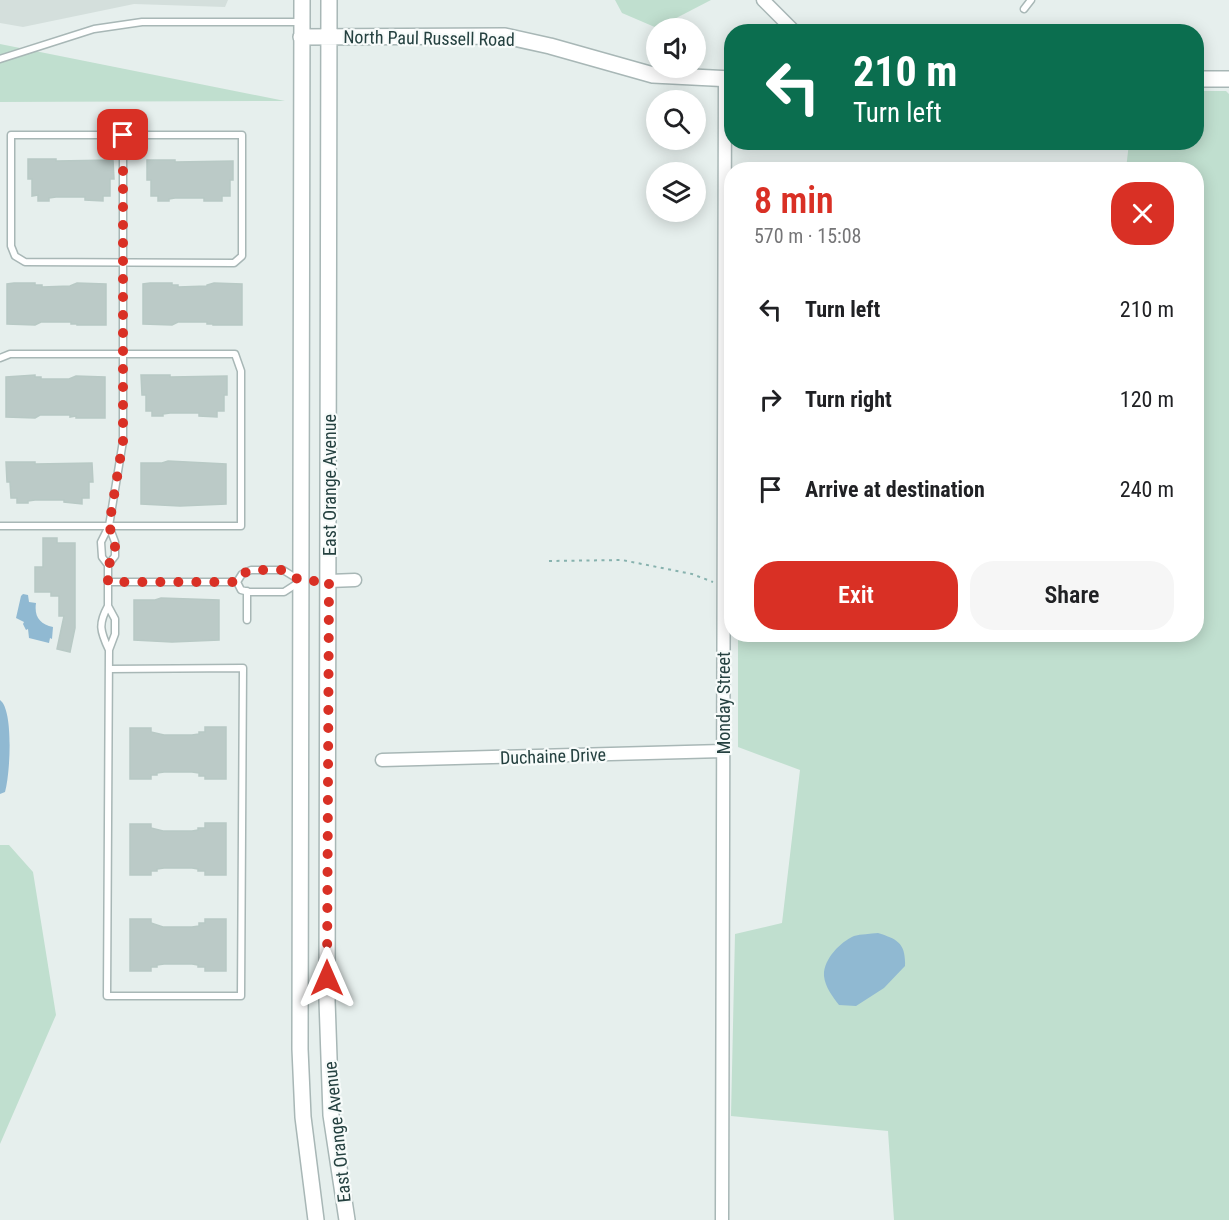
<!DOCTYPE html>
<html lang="en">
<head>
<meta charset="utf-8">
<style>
  :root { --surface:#fff; --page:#f6f6f6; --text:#202124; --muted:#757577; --accent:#d93025 }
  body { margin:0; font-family:"Roboto Condensed",sans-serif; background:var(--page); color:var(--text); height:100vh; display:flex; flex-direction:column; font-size:22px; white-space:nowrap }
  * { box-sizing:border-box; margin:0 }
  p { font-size:20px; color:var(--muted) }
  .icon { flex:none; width:33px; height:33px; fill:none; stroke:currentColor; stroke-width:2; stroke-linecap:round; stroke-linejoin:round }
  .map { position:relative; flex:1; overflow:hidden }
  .side { position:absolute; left:724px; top:162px; width:480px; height:480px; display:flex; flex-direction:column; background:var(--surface); border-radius:24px; box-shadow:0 3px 15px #0003 }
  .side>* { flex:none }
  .banner { position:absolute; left:724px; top:24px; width:480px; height:126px; border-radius:24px; box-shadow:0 3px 15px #0003; background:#0b6e4f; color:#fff; overflow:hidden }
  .buttons { position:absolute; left:646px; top:18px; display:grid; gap:12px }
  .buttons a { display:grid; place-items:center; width:60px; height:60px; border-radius:50%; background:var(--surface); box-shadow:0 3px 15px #0003; font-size:30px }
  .pin { position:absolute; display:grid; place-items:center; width:51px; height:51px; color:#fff; margin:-26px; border-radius:12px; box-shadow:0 3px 9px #0006 }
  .me { position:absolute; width:66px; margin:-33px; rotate:0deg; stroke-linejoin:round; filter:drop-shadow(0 0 4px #0008) }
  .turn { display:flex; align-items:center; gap:21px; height:126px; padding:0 30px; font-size:27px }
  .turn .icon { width:78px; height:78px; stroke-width:2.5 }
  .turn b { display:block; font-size:42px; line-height:51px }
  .round { display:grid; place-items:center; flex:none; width:63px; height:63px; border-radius:24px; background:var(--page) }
  .summary { display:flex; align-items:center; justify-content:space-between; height:102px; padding:0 30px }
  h1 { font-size:36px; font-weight:600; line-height:45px; color:var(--accent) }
  .primary-button { display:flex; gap:12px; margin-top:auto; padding:12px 30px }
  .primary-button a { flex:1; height:69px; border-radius:24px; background:var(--accent); color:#fff; font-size:24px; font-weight:600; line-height:69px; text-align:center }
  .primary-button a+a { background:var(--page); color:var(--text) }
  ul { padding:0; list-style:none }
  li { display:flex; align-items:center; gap:18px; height:90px; padding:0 30px }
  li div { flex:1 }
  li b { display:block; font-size:22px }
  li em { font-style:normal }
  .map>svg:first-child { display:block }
  .built { fill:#d4dfdc }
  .green { fill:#c0dfcf }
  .water { fill:#90b9d2 }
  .building { fill:#bbcac7; stroke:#b8c9c5; stroke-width:1.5 }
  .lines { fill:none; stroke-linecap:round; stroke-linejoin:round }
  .service-casing { stroke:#a8b7b6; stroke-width:9 }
  .minor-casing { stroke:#a8b7b6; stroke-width:15 }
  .tertiary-casing { stroke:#a8b7b6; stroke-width:18 }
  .path { stroke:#87b2ae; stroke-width:2; stroke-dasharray:3 4.5; stroke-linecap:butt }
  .service { stroke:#fff; stroke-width:6 }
  .minor { stroke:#fff; stroke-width:12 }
  .tertiary { stroke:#fff; stroke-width:15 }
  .route { stroke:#d93025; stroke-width:10; stroke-dasharray:0 18 }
  .labels { text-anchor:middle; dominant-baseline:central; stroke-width:4.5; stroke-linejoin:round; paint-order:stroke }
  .street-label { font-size:18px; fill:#254140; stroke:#f7fbfa }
</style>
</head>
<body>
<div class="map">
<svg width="1229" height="1220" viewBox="0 0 1229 1220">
  <rect width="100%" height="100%" fill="#e6efed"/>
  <!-- built -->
  <path class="built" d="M0 0H228L225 7 134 4 23 27 0 23Z"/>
  <!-- green -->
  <path class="green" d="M615 0H711L657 28 622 13Z
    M0 44 285 101 0 102Z
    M1197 91H1226L1229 94V1220H894L888 1131 731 1116 735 934 782 923 800 770 738 747V635L1197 634V170L1126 169 1129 143 1197 142Z
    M0 845H9L33 872 56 1015 0 1144Z"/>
  <!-- water -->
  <path class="water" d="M23 594 28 595 29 602 36 603C34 617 40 624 53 627L52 639 50 638 49 643 29 638 28 629 26 630 23 624 24 622 16 618 21 596Z
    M0 700C14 710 10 775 5 792L0 794Z
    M878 933C897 939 906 943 905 966L884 988 856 1006 839 1005C833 997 825 987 824 976 823 960 840 942 854 936 861 934 870 934 878 933Z"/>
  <!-- building -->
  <path class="building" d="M28 159H56V161L113 160 114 179H110V196H103V201L85 200V197H56L49 198V201H38V195L32 196V179H28Z
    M147 160H175V162L233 161V180H230V196H222V201H204V198H175L169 199V201H158V196H151V180H147Z
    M14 283H35V285H42V287L70 286 77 283 106 284V325H77V324H71V322H41L35 325 7 324V284Z
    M150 283H172V285H178V287L207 286V285L214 283 242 284V325H213V324H207V322H178L172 325 143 324V284Z
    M35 375V377H41V379H69L76 376 105 377V418H76V416L70 417V415H40L35 418 6 417V377Z
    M141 375H170V377L227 376V395H224V411H217V417L199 416V413H170L163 414V416H152V411H146V395H142Z
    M168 461 226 464V504L180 506 141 504V463H162Z
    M6 462H35V464L92 463 93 482H89V498H82V504L64 502V500H35L28 501V503H17V498H11L10 482H7Z
    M43 538H57V543H75V628L70 652 57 649 64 616H59V596H51V592H35V567H43Z
    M161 598 219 600V640L172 642 134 640V600H155Z
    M205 727H226V779H205V776H199V773L192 772H164L157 773V775H151V779H130V728H151V732L164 735H192L199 734V732H205Z
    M205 823H226V875H205V871H198V869L192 868H164L157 869V871H151V875H130V824H151V828L163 831H192L198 830V828H205Z
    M130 919H151V923L163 927H192L199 926V923H205V919H226V971H205V967H198V965L192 964H164L157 965V967H151V971H130Z"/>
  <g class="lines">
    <!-- service casing -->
    <g class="service-casing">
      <path id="service" d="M1024 9 1031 0
        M0 59 94 29 142 22H301
        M11 135H242V256L234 263 25 262 15 256 11 246Z
        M0 358 10 354H235L241 371V526H0
        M109 526 115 542V556L108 565V606L115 619V634L109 650 107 996H241L243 668 109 669
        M108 565 102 557 101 542 109 526 123 441V135
        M251 570H283L301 581 284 592H249L241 590 237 582 242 574Z
        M108 582H237
        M247 591V620
        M108 606C98 624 100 631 109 650"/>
    </g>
    <!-- minor casing -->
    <g class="minor-casing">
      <path id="minor" d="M763 0 795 32
        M329 581 355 580
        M382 760 723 751
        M722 1220 725 79"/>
    </g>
    <!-- tertiary casing -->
    <g class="tertiary-casing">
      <path id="tertiary" d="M302 0 300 1049 303 1117 316 1220
        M329 0 327 1000 331 1115 347 1220
        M301 37 505 36 550 46 653 75 732 79
        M1197 79H1229"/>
    </g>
    <!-- path -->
    <path class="path" d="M549 561 622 560 692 574 713 582"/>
    <!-- service -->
    <use href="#service" class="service"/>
    <!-- minor -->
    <use href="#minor" class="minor"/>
    <!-- tertiary -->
    <use href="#tertiary" class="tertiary"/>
  </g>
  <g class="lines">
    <!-- route -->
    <path class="route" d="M123 135V441L109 526 115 542V556L108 565V582H237L242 574 251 570H283L301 581H329L327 978"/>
  </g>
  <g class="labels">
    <!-- street labels -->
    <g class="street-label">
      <text transform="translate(429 38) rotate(1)">North Paul Russell Road</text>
      <text transform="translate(329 485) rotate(-90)">East Orange Avenue</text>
      <text transform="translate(723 703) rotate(-90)">Monday Street</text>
      <text transform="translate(553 756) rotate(-2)">Duchaine Drive</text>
      <text transform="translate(337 1132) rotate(-96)">East Orange Avenue</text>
    </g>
  </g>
</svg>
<div class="buttons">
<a><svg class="icon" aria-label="sound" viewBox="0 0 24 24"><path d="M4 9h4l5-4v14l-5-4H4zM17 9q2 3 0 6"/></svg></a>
<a><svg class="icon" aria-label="search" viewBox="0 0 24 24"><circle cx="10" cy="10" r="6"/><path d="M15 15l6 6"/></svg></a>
<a><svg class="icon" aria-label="layers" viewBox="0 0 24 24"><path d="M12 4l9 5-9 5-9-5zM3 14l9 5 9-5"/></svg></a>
</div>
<div class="pin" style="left:123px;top:135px;background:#d93025"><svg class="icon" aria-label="arrive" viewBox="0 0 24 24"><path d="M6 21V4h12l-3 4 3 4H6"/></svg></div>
<svg class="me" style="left:327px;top:978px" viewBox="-20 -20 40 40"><path d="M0-17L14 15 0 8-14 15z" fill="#d93025" stroke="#fff" stroke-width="4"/></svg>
<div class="banner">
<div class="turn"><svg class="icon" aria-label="left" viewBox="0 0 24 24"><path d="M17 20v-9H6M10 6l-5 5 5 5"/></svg><div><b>210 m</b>Turn left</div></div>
</div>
<section class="side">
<div class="summary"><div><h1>8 min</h1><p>570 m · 15:08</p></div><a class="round" style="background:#d93025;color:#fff"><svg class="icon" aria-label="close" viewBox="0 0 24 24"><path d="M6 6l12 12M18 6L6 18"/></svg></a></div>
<ul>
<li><svg class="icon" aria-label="left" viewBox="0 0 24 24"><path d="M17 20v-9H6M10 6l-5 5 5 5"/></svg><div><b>Turn left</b></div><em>210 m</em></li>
<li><svg class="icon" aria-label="right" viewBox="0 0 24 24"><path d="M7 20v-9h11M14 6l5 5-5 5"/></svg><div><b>Turn right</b></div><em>120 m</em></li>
<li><svg class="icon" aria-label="arrive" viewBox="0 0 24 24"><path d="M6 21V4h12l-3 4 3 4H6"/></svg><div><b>Arrive at destination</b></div><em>240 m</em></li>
</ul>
<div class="primary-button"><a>Exit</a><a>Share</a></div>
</section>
</div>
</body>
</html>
